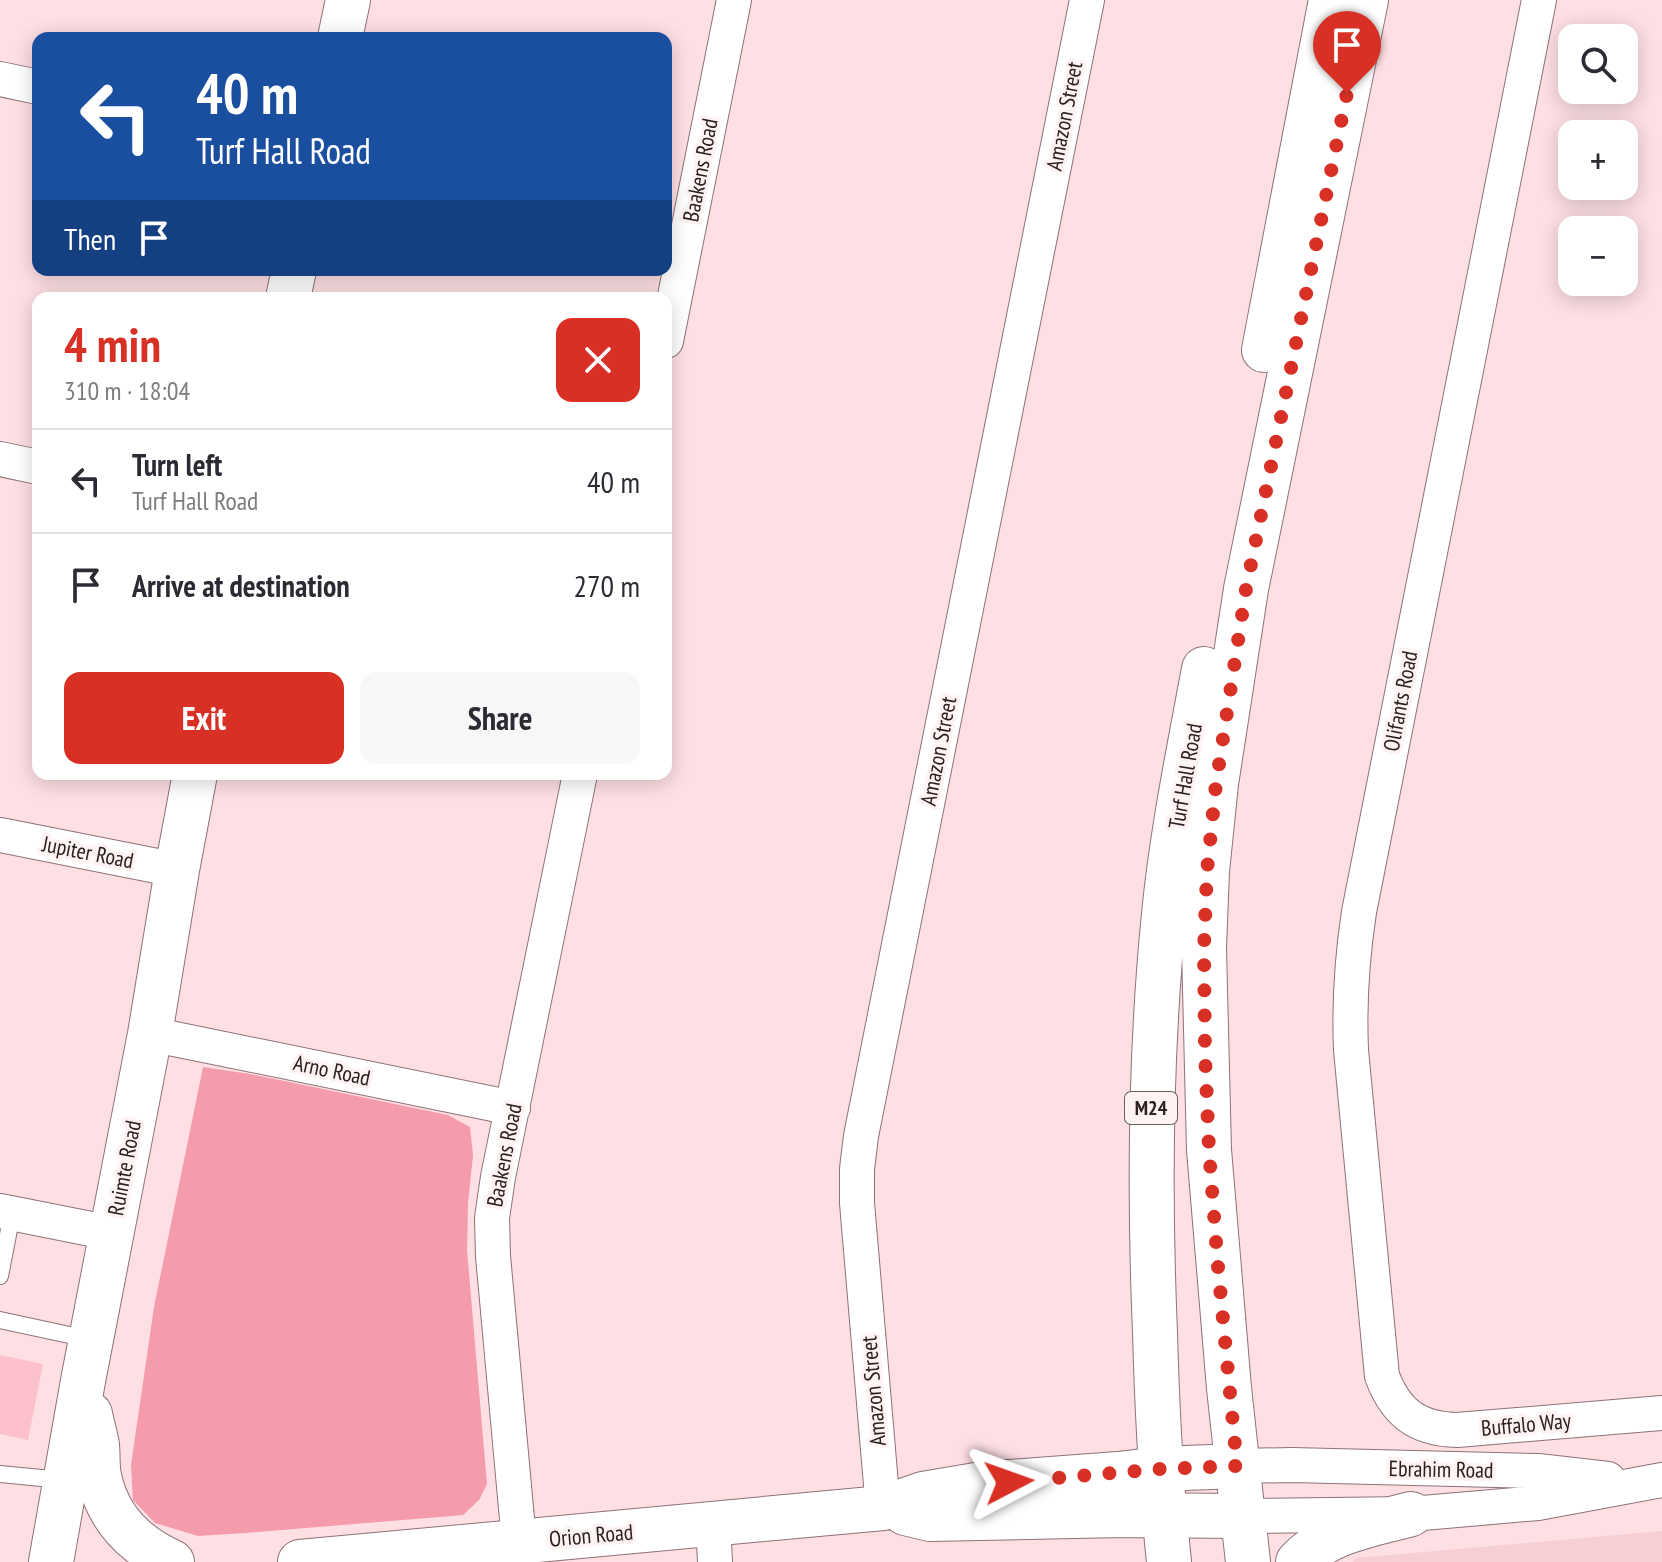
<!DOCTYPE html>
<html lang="en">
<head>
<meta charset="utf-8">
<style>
  :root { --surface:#fff; --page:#f7f7f7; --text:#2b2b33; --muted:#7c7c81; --line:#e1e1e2; --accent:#d93025 }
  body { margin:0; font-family:"PT Sans Narrow",sans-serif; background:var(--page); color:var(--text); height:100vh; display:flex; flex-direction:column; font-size:30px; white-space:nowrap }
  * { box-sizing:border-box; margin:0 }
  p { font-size:26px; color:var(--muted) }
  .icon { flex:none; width:44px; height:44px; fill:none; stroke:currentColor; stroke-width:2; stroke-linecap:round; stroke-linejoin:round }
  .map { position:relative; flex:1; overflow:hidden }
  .sheet { position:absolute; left:32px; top:292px; width:640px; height:488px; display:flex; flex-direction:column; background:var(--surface); border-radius:16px; box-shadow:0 4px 20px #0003 }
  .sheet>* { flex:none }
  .top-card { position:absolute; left:32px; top:32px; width:640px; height:244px; border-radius:16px; box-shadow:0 4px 20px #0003; background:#1a4fa0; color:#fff; overflow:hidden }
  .buttons { position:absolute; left:1558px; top:24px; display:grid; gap:16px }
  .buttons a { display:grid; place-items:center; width:80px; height:80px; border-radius:16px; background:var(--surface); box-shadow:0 4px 20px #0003; font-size:40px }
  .pin { position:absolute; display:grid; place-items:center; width:68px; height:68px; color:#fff; margin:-82px -34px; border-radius:50% 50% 50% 0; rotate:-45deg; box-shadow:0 0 8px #0007 }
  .pin .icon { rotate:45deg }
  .me { position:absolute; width:88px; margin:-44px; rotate:86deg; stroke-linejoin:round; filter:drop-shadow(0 0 6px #0008) }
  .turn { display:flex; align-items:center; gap:28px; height:168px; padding:0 32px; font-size:36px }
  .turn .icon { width:104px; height:104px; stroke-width:2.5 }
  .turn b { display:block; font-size:56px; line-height:68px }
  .then { display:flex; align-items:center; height:76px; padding:0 32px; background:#0003; gap:16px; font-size:30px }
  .round { display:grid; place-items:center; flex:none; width:84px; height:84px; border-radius:16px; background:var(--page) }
  .headline { display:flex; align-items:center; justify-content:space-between; height:136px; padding:0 32px }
  h1 { font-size:48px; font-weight:600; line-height:60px; color:var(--accent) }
  .primary-button { display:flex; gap:16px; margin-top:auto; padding:16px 32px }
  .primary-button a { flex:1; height:92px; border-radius:16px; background:var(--accent); color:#fff; font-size:32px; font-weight:600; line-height:92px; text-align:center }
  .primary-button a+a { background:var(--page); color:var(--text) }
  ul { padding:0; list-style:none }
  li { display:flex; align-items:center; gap:24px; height:104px; padding:0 32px; border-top:2px solid var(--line) }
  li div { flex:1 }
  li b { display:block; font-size:30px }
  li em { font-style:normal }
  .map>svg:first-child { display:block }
  .built { fill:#f6cfd5 }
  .green { fill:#f49bac }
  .building { fill:#fcc1cb }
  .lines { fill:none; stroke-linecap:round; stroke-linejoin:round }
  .lane-casing { stroke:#8d7276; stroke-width:18 }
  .street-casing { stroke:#8d7276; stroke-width:36 }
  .secondary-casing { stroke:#8d7276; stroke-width:46 }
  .primary-casing { stroke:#8d7276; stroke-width:46 }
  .lane { stroke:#fff; stroke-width:16 }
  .street { stroke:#fff; stroke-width:34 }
  .secondary { stroke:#fff; stroke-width:44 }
  .primary { stroke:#fff; stroke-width:44 }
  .route { stroke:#d93025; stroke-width:14; stroke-dasharray:0 25.2 }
  .labels { text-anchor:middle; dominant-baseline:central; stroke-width:7; stroke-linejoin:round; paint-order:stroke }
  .shield { fill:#fef2f3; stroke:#6a5f61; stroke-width:2 }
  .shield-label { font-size:20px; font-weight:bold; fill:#2b2022 }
  .street-label { font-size:22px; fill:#2b2022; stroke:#fef2f3 }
</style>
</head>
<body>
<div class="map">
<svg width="1662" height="1562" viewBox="0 0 1662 1562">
  <rect width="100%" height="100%" fill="#fddfe4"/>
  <!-- built -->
  <path class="built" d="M1662 1531V1562H1353L1356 1558Z"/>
  <!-- green -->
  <path class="green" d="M203 1067 250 1074 448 1115 470 1127 473 1155 468 1203 467 1250 487 1484 479 1500 463 1515 258 1532 198 1536 155 1523 133 1500 131 1465 154 1307Z"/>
  <!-- building -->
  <path class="building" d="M0 1355 43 1364 28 1440 0 1434Z"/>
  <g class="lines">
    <!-- lane casing -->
    <g class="lane-casing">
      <path id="lane" d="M0 1276 12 1214
        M0 1320 88 1339
        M0 1474 62 1480"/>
    </g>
    <!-- street casing -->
    <g class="street-casing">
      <path id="street" d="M1539 0 1359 912C1352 958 1349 1003 1351 1050L1382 1376C1396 1413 1417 1429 1457 1430L1662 1413
        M0 79 38 87
        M666 341 734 0
        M0 459 38 467
        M0 835 177 870
        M150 1034 513 1108
        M0 1211 111 1233
        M1237 1466 1292 1465 1538 1471 1608 1479
        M883 1508 857 1203V1169L861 1136 1087 0
        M1243 1516 1411 1514 1538 1503 1662 1480
        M713 1523 715 1562
        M519 1541 493 1256 492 1218 498 1177 580 774"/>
    </g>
    <!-- secondary casing -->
    <g class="secondary-casing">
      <path id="secondary" d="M340 38 348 0
        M288 298 294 270
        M90 1414C92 1424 95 1434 97 1445 98 1455 97 1466 99 1476 107 1517 134 1545 172 1562
        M905 1513 930 1519 1121 1515 1243 1516
        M51 1562 83 1381 150 1034 177 870 195 774
        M300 1562 883 1508 923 1494 982 1484 1118 1474 1160 1469 1237 1466"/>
    </g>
    <!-- primary casing -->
    <g class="primary-casing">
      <path id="primary" d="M1264 350 1331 0
        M1169 1562C1161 1485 1157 1409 1155 1332 1149 1191 1150 1054 1164 914 1172 832 1189 750 1204 669
        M1248 1562 1229 1388 1209 1150 1204 948 1207 871 1216 784 1246 589 1366 0
        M1298 1562C1327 1531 1372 1525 1411 1514"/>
    </g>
    <!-- lane -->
    <use href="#lane" class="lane"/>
    <!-- street -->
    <use href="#street" class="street"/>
    <!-- secondary -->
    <use href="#secondary" class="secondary"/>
    <!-- primary -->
    <use href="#primary" class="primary"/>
  </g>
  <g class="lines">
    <!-- route -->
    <path class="route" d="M1009 1482 1160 1469 1237 1466 1218 1267 1209 1150 1205 1053 1204 948 1207 871 1216 784 1246 589 1347 93"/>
  </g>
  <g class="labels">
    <!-- shield labels -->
    <rect class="shield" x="1125" y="1092" width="52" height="32" rx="6"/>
    <g class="shield-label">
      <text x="1151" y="1108">M24</text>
    </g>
    <!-- street labels -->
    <g class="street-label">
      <text transform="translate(1064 116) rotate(-79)">Amazon Street</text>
      <text transform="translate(700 170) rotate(-79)">Baakens Road</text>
      <text transform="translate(1400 701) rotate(-79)">Olifants Road</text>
      <text transform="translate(938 751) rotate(-79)">Amazon Street</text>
      <text transform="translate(1185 776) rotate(-80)">Turf Hall Road</text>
      <text transform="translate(88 852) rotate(11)">Jupiter Road</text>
      <text transform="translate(332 1070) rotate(12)">Arno Road</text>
      <text transform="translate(504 1155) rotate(-79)">Baakens Road</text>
      <text transform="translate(124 1168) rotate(-79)">Ruimte Road</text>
      <text transform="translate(873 1391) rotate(-95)">Amazon Street</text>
      <text transform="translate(1526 1424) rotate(-5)">Buffalo Way</text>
      <text transform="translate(1441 1469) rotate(1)">Ebrahim Road</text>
      <text transform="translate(591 1535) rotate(-5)">Orion Road</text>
    </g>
  </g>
</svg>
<div class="buttons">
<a><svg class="icon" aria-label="search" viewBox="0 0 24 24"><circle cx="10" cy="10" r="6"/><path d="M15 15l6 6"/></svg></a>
<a>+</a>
<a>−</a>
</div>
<div class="pin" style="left:1347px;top:93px;background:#d93025"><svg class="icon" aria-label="arrive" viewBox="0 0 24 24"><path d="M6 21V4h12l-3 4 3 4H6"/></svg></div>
<svg class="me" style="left:1009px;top:1482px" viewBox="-20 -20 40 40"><path d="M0-17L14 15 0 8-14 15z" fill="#d93025" stroke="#fff" stroke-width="4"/></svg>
<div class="top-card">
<div class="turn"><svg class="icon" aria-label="left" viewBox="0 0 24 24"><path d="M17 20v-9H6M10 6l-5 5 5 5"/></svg><div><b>40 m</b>Turf Hall Road</div></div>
<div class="then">Then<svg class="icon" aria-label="arrive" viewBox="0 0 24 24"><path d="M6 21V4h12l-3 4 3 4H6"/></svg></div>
</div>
<section class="sheet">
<div class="headline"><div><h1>4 min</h1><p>310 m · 18:04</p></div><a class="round" style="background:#d93025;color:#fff"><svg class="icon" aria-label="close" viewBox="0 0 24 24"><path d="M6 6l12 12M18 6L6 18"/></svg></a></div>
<ul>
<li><svg class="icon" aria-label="left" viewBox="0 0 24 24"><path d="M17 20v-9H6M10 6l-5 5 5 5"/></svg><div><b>Turn left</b><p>Turf Hall Road</p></div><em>40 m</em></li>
<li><svg class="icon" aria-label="arrive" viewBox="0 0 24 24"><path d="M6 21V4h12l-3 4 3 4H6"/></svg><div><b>Arrive at destination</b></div><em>270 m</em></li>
</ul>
<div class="primary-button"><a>Exit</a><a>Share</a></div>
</section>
</div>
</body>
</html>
